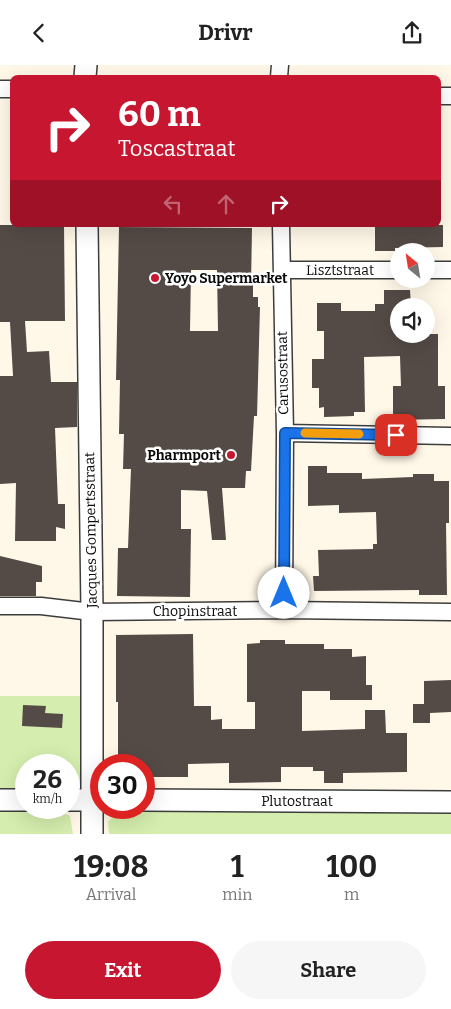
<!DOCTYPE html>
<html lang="en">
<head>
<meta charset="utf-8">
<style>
  :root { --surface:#fff; --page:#f6f6f6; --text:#222; --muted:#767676; --accent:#c71630 }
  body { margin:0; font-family:Bitter,serif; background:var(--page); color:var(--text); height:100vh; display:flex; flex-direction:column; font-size:19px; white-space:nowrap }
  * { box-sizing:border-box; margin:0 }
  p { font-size:16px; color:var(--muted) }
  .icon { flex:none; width:28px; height:28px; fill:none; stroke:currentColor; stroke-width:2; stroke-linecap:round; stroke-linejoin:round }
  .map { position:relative; height:769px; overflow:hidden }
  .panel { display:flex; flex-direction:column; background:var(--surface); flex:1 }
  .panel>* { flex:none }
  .top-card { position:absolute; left:10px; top:10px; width:431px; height:152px; border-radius:8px; box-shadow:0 5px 20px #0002; background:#c71630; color:#fff; overflow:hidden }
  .needle { width:32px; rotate:330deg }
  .fabs { position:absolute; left:390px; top:178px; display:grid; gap:10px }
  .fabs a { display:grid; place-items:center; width:45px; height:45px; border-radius:50%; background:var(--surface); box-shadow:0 5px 20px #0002; font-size:25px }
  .speed { position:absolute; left:15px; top:689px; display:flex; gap:10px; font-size:25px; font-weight:700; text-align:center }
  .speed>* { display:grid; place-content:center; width:65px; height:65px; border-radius:50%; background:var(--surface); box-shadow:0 5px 20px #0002; line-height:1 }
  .speed small { font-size:12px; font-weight:400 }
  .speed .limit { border:8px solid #d22; background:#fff; color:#111 }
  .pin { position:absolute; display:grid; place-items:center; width:42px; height:42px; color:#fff; margin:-21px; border-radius:10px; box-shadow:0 2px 8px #0006 }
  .me { position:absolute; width:55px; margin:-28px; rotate:0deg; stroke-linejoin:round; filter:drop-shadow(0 0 4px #0008) }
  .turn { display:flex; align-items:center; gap:18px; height:105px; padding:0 25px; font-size:22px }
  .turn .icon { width:65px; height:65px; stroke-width:2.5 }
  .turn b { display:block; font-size:35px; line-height:42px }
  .lanes { display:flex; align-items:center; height:48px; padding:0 25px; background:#0003; justify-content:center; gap:25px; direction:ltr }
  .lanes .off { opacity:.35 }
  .eta { display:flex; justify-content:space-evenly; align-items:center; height:85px; text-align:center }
  .eta b { font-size:30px; font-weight:700; line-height:35px }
  .button { display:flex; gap:10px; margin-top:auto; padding:10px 25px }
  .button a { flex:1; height:58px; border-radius:30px; background:var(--accent); color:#fff; font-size:20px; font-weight:700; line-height:58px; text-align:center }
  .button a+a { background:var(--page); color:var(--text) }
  header { display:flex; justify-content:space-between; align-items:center; height:65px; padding:0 25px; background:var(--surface); font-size:22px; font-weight:700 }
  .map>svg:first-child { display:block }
  .green { fill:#d5edae }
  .building { fill:#544a46; fill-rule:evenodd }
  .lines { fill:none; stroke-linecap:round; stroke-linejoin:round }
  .minor-casing { stroke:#3d3d3d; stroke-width:19 }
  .tertiary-casing { stroke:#3d3d3d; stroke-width:24 }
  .minor { stroke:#fff; stroke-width:16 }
  .tertiary { stroke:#fff; stroke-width:21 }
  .route-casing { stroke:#114b97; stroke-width:12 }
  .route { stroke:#1a73e8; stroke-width:9 }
  .slow { stroke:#f59e0b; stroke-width:9 }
  .poi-dot { fill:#c71630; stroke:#fff; stroke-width:2 }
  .labels { text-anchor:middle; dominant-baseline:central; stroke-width:5; stroke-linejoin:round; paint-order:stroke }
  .street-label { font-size:14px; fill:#0a0a0a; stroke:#fff }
  .poi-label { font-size:14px; font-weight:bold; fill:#0a0a0a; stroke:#fff; text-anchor:start }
</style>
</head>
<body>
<header><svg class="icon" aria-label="back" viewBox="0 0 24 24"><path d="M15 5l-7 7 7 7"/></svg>Drivr<svg class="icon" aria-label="share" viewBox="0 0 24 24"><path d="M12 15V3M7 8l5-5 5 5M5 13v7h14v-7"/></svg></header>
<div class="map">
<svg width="451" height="769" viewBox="0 0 451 769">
  <rect width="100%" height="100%" fill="#fff8e8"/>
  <!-- green -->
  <path class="green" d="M0 631H81L84 714 79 722 69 726V700H26V726H0Z
    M0 745H59L70 751 73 769H0Z
    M118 745 451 747V769H109L108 757Z"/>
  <!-- building -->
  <path class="building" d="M0 160H64L65 256H25L27 287 49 286 51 317H77V362L55 363 58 439H65V464L56 462V476H15L16 418 0 419V311H13L10 257H0Z
    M375 160H443V182L395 183V186H375Z
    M119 162 252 163 251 220H253V232H258V242H260L257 351H254L251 406H246L245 423H222L226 475H212L207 426 181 425V464H191L190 532 117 531 118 483H128L131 404H123L124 369H119L120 315H116ZM191 205H217L218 266H190Z
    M384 225H410L411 241H399V269H438V321H445V354L393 355V321H401L400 291 364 292 365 347H354V351L324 352V342L319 343V323H312V294H324V266H317V238H341V246H375V239H384Z
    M308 401H327V408H362V414L413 412V409H434V416H449V458H446L447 530H419V525L314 526 313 511H319L318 485 373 484V479H377L376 447 339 448V440L308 441Z
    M0 491 42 501V517H36V531H0Z
    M193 569 194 641H211V655L222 654V664H255V637H247V579L260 578V575H285V579H324V584H352V592L366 591V620H372V635H330V626H302V666L365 664V645H385L386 668H407V707L343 708V718H324V706H313V702H281V717L229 718V698L188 699V712H144V700H118V637H116V570Z
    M451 615V647L430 648V658H413V639H424V616Z
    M23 640 46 641 45 648 63 649 62 663 22 661Z"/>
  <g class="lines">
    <!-- minor casing -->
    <g class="minor-casing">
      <path id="minor" d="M279 12 280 0
        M0 24H12
        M439 31H451
        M281 160 285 368 284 545
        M282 205H399
        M426 205H451
        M285 368 451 371
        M0 541H41L92 547 284 545 451 547"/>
    </g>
    <!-- tertiary casing -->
    <g class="tertiary-casing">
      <path id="tertiary" d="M85 12 86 0
        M87 160 92 547V769
        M0 735H26
        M69 735H101
        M144 735 451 737"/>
    </g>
    <!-- minor -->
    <use href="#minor" class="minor"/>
    <!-- tertiary -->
    <use href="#tertiary" class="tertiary"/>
  </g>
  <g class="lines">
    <!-- route casing -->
    <g class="route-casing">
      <path id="route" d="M284 528 285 368 396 370"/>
    </g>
    <!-- route -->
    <use href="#route" class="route"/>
    <!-- slow -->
    <path class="slow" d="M305 368 359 369"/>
  </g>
  <!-- markers -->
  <g class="poi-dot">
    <circle cx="155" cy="213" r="5"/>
    <circle cx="231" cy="390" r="5"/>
  </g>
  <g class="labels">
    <!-- street labels -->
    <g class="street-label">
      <text x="340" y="205">Lisztstraat</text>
      <text transform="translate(283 308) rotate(-91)">Carusostraat</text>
      <text transform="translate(91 465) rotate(-91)">Jacques Gompertsstraat</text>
      <text x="195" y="546">Chopinstraat</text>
      <text x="297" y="736">Plutostraat</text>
    </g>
    <!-- poi labels -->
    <g class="poi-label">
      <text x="165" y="213">Yoyo Supermarket</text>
      <text x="221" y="390" text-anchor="end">Pharmport</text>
    </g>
  </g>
</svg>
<div class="fabs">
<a><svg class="needle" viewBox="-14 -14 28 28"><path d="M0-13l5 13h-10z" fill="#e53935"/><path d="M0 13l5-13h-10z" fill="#767676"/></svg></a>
<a><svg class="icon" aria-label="sound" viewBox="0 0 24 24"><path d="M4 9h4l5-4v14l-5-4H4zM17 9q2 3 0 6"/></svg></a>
</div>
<div class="speed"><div>26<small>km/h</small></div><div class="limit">30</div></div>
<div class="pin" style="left:396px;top:370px;background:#d93025"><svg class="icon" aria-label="arrive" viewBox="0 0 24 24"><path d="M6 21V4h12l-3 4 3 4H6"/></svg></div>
<svg class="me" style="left:284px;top:528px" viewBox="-20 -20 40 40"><circle r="19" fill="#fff"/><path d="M0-13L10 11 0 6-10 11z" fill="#1a73e8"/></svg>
<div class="top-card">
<div class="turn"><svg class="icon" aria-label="right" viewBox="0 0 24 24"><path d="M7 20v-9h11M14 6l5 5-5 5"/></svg><div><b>60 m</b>Toscastraat</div></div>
<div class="lanes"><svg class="icon off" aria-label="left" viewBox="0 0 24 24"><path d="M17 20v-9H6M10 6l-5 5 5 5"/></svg><svg class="icon off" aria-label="ahead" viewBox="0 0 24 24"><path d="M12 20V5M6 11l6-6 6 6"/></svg><svg class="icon" aria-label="right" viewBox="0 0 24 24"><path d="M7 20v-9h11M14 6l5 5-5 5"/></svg></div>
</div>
</div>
<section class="panel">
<div class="eta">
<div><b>19:08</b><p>Arrival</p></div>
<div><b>1</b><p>min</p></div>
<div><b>100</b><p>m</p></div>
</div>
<div class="button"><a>Exit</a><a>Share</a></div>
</section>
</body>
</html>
